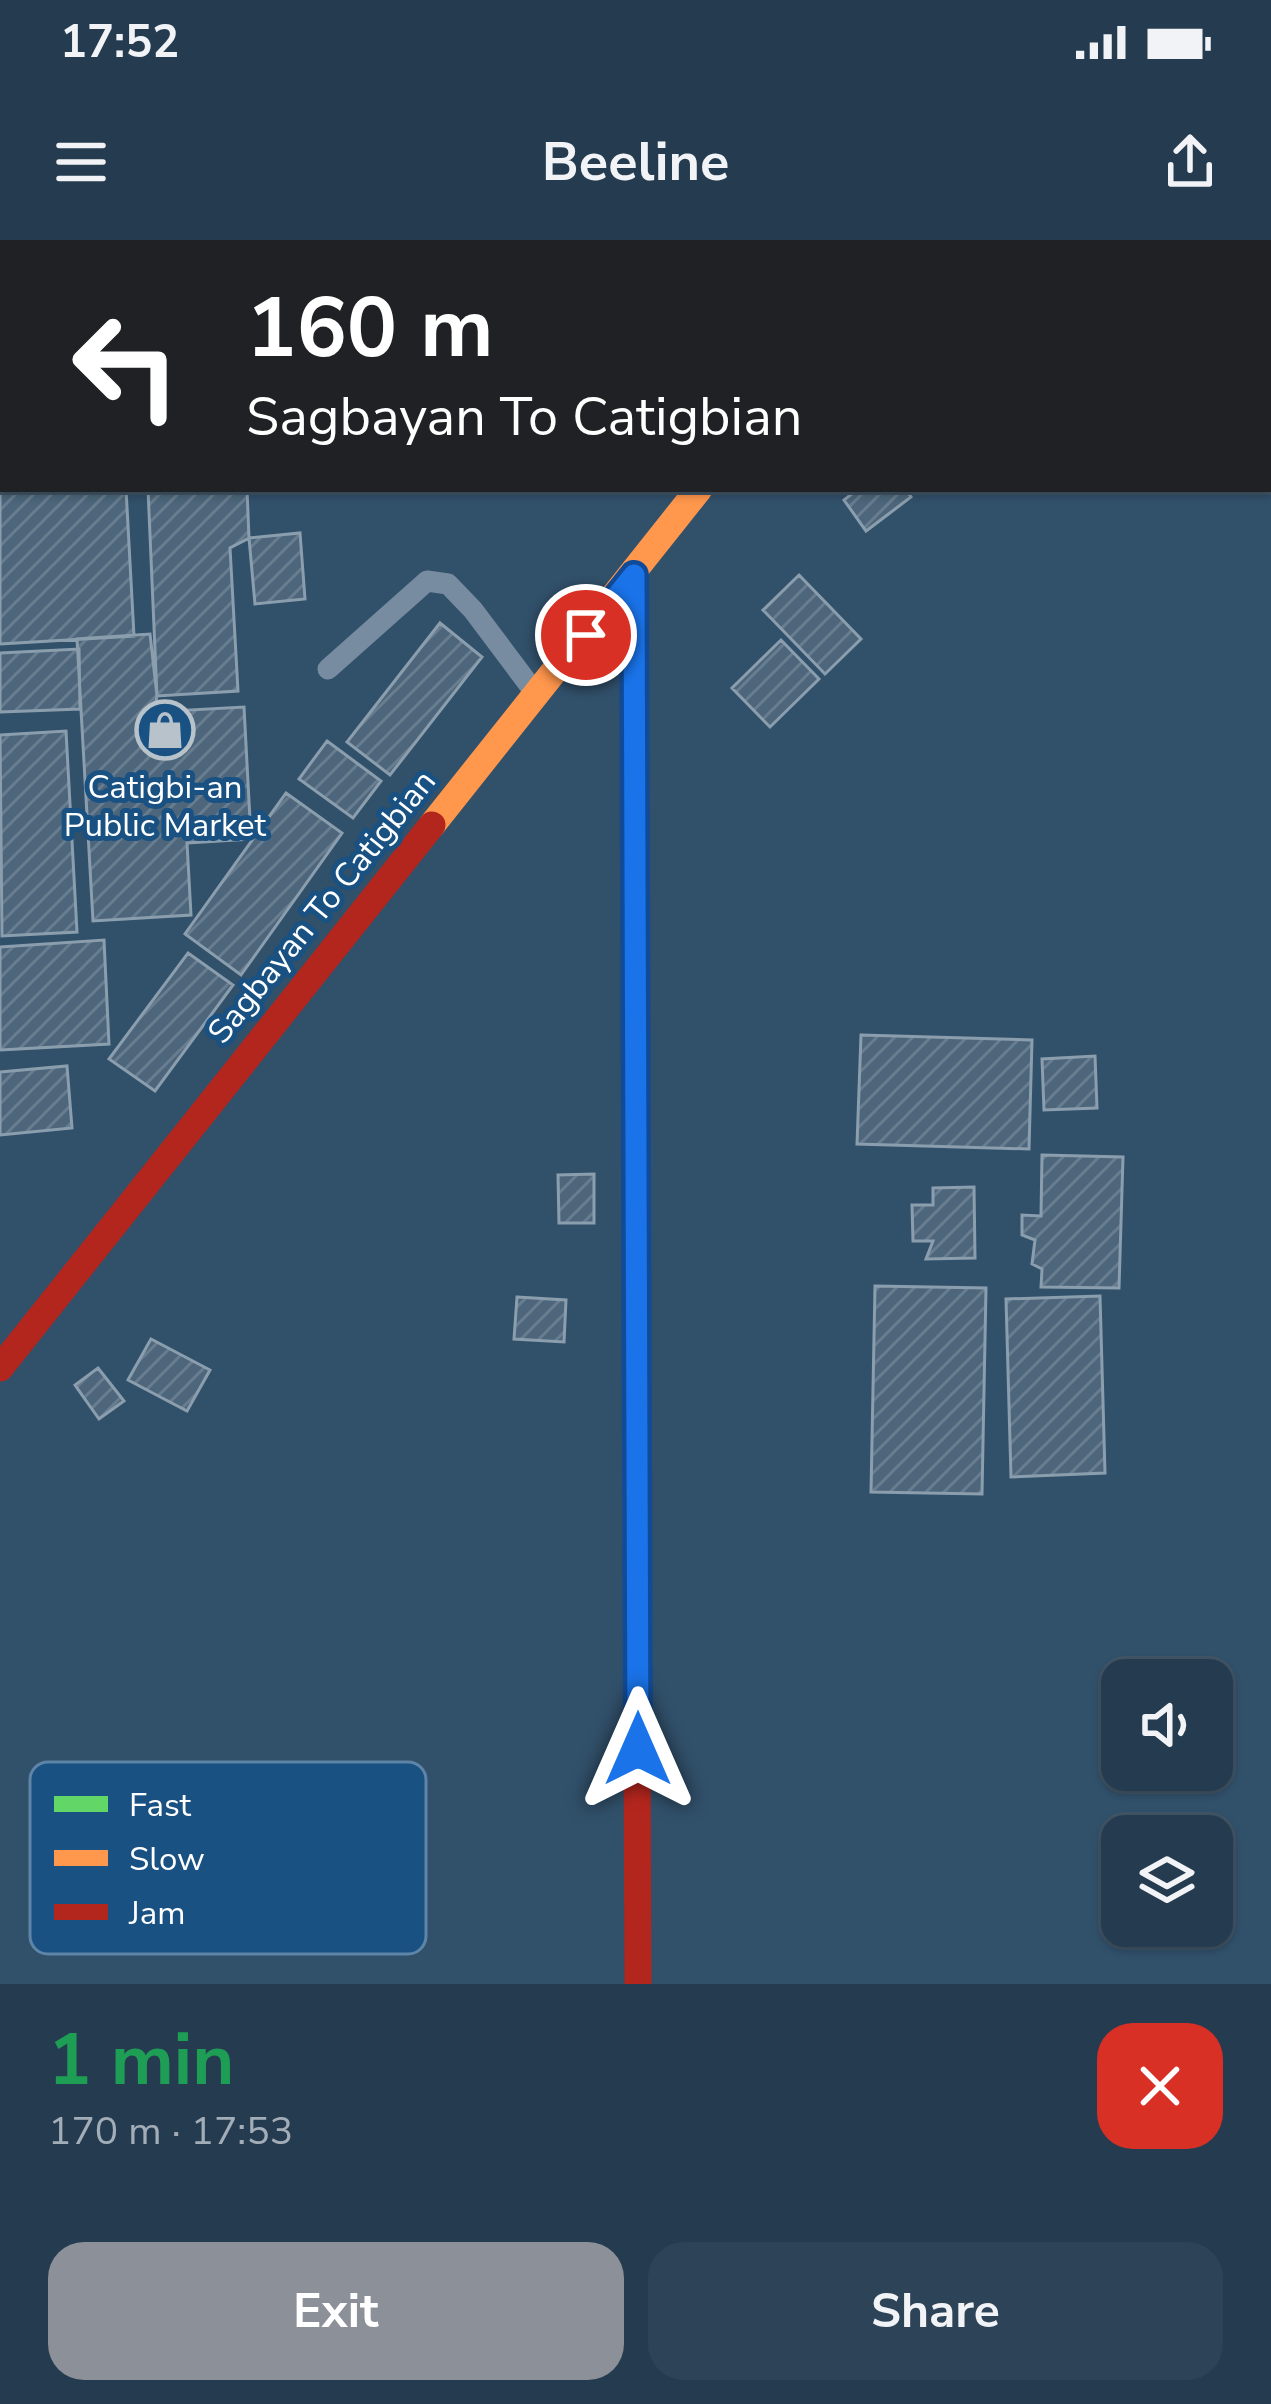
<!DOCTYPE html>
<html lang="en">
<head>
<meta charset="utf-8">
<style>
  :root { --surface:#253c50; --page:#2d4357; --text:#f1f3f6; --muted:#a3adb7; --line:#425667; --accent:#8c9099 }
  body { margin:0; font-family:"Nunito Sans",sans-serif; background:var(--page); color:var(--text); height:100vh; display:flex; flex-direction:column; font-size:45px; white-space:nowrap }
  * { box-sizing:border-box; margin:0 }
  p { font-size:39px; color:var(--muted) }
  .icon { flex:none; width:66px; height:66px; fill:none; stroke:currentColor; stroke-width:2; stroke-linecap:round; stroke-linejoin:round }
  .map { position:relative; height:1744px; overflow:hidden }
  .details { display:flex; flex-direction:column; background:var(--surface); flex:1 }
  .details>* { flex:none }
  .guide { position:absolute; left:0px; top:0px; width:1272px; height:252px; box-shadow:0 3px 9px #0004,0 0 0 3px var(--line); background:#202124; color:#fff; overflow:hidden }
  .controls { position:absolute; left:1101px; top:1419px; display:grid; gap:24px }
  .controls a { display:grid; place-items:center; width:132px; height:132px; border-radius:24px; background:var(--surface); box-shadow:0 3px 9px #0004,0 0 0 3px var(--line); font-size:60px }
  .pin { position:absolute; display:grid; place-items:center; width:102px; height:102px; color:#fff; margin:-51px; border:6px solid #fff; border-radius:50%; box-shadow:0 3px 12px #0007 }
  .me { position:absolute; width:132px; margin:-66px; rotate:0deg; stroke-linejoin:round; filter:drop-shadow(0 0 9px #0008) }
  .turn { display:flex; align-items:center; gap:42px; height:252px; padding:0 48px; font-size:54px }
  .turn .icon { width:156px; height:156px; stroke-width:2.5 }
  .turn b { display:block; font-size:84px; line-height:102px }
  .round { display:grid; place-items:center; flex:none; width:126px; height:126px; border-radius:36px; background:var(--page) }
  .headline { display:flex; align-items:center; justify-content:space-between; height:204px; padding:0 48px }
  h1 { font-size:72px; font-weight:700; line-height:90px; color:#1e9e55 }
  .action { display:flex; gap:24px; margin-top:auto; padding:24px 48px }
  .action a { flex:1; height:138px; border-radius:36px; background:var(--accent); color:#fff; font-size:48px; font-weight:700; line-height:138px; text-align:center }
  .action a+a { background:var(--page); color:var(--text) }
  .status { display:flex; justify-content:space-between; align-items:center; height:84px; padding:0 60px; background:var(--surface); direction:ltr }
  .status svg { height:33px; fill:currentColor }
  header { display:flex; justify-content:space-between; align-items:center; height:156px; padding:0 48px; background:var(--surface); font-size:54px; font-weight:700 }
  .map>svg:first-child { display:block }
  .building { fill:url(#building-hatch); stroke:#8b9eae; stroke-width:3 }
  .lines { fill:none; stroke-linecap:round; stroke-linejoin:round }
  .lane { stroke:#778ca0; stroke-width:21 }
  .fast { stroke:#63d668; stroke-width:27 }
  .slow { stroke:#ff974d; stroke-width:27 }
  .jam { stroke:#b3261e; stroke-width:27 }
  .route-casing { stroke:#114b97; stroke-width:30 }
  .route { stroke:#1a73e8; stroke-width:21 }
  .labels { text-anchor:middle; dominant-baseline:central; stroke-width:10; stroke-linejoin:round; paint-order:stroke }
  .poi-label { font-size:33px; fill:#fff; stroke:#195182 }
  .street-label { font-size:33px; fill:#fff; stroke:#195182 }
  .key { fill:#195182; stroke:#5e85a8; stroke-width:3 }
  .key-label { font-size:33px; fill:#fff }
</style>
</head>
<body>
<div class="status"><b>17:52</b><svg viewBox="0 0 49 12"><path d="M0 12V9h3v3zM5 12V6h3v6zM10 12V3h3v9zM15 12V0h3v12zM26 1h20v11H26zM47 4h2v5h-2z"/></svg></div>
<header><svg class="icon" aria-label="menu" viewBox="0 0 24 24"><path d="M4 6h16M4 12h16M4 18h16"/></svg>Beeline<svg class="icon" aria-label="share" viewBox="0 0 24 24"><path d="M12 15V3M7 8l5-5 5 5M5 13v7h14v-7"/></svg></header>
<div class="map">
<svg width="1271" height="1744" viewBox="0 0 1271 1744">
  <defs>
    <pattern id="building-hatch" width="6" height="6" patternUnits="userSpaceOnUse" patternTransform="scale(3)"><rect width="6" height="6" fill="#4d667b"/><path d="M-1 1l2-2M0 6l6-6M5 7l2-2" fill="none" stroke="#687d8f"/></pattern>
  </defs>
  <rect width="100%" height="100%" fill="#31506a"/>
  <!-- building -->
  <path class="building" d="M0 52H3L0 102Z
    M0 203H3V249H126L134 396 0 404Z
    M148 249H247L249 298 230 308 238 451 157 456Z
    M858 249H906L911 257 866 291 844 260Z
    M300 293 305 359 255 364 249 298Z
    M799 335 861 399 825 434 763 370Z
    M440 383 482 417 390 535 347 502Z
    M150 394 157 456 154 472 244 467 251 599 187 603 191 675 93 681 77 399Z
    M781 400 819 439 770 487 732 448Z
    M79 409 80 469 0 472V413Z
    M66 491 77 692 2 696 0 495Z
    M327 501 381 541 353 578 299 539Z
    M286 553 342 593 241 735 185 694Z
    M104 700 109 804 0 810V707Z
    M188 713 233 745 155 851 109 819Z
    M861 795 1032 800 1029 909 857 904Z
    M1095 816 1097 868 1044 870 1042 819Z
    M67 826 72 888 0 895V832Z
    M1042 915 1123 917 1119 1048 1041 1047 1042 1029 1032 1024 1035 1000 1022 995V975L1041 976Z
    M594 934V983H559L558 935Z
    M974 947 975 1018 926 1019 933 1001H913L912 965H933V948Z
    M875 1046 986 1048 982 1254 871 1252Z
    M1100 1056 1105 1233 1011 1237 1006 1059Z
    M517 1057 566 1060 564 1102 514 1099Z
    M151 1099 210 1130 187 1171 128 1140Z
    M98 1128 124 1161 99 1179 75 1145Z"/>
  <g class="lines">
    <!-- lane -->
    <path class="lane" d="M328 429 427 341 448 344 473 370 533 450"/>
    <!-- fast -->
    <path class="fast" d="M886 3 888 0"/>
    <!-- slow -->
    <path class="slow" d="M432 585 699 249
      M635 754 637 1500"/>
    <!-- jam -->
    <path class="jam" d="M193 0 205 3
      M634 335 635 754
      M0 1128 432 585
      M637 1500 638 1744"/>
  </g>
  <g class="lines">
    <!-- route casing -->
    <g class="route-casing">
      <path id="route" d="M586 395 634 335 638 1509"/>
    </g>
    <!-- route -->
    <use href="#route" class="route"/>
  </g>
  <!-- icons -->
  <defs>
    <g id="shop-ring" transform="scale(3)"><circle r="9.5" fill="#195182" stroke="#b7c2cb" stroke-width="1.5"/><path d="M-5-2.5h2.3a2.7 3.5 0 0 1 5.4 0H5L5.5 6h-11ZM-1.5-2.5h3a1.5 2.3 0 0 0-3 0Z" fill="#b7c2cb"/></g>
  </defs>
  <g fill-rule="evenodd">
    <use href="#shop-ring" x="165" y="490"/>
  </g>
  <g class="labels">
    <!-- poi labels -->
    <g class="poi-label">
      <text x="165" y="547">Catigbi-an<tspan x="165" dy="38">Public Market</tspan></text>
    </g>
    <!-- street labels -->
    <g class="street-label">
      <text transform="translate(322 667) rotate(-51)">Sagbayan To Catigbian</text>
    </g>
  </g>
  <!-- legend -->
  <rect x="30" y="1522" width="396" height="192" rx="18" class="key"/>
  <rect x="54" y="1556" width="54" height="16" fill="#63d668"/>
  <rect x="54" y="1610" width="54" height="16" fill="#ff974d"/>
  <rect x="54" y="1664" width="54" height="16" fill="#b3261e"/>
  <g class="key-label">
    <text x="129" y="1576">Fast</text>
    <text x="129" y="1630">Slow</text>
    <text x="129" y="1684">Jam</text>
  </g>
</svg>
<div class="controls">
<a><svg class="icon" aria-label="sound" viewBox="0 0 24 24"><path d="M4 9h4l5-4v14l-5-4H4zM17 9q2 3 0 6"/></svg></a>
<a><svg class="icon" aria-label="layers" viewBox="0 0 24 24"><path d="M12 4l9 5-9 5-9-5zM3 14l9 5 9-5"/></svg></a>
</div>
<div class="pin" style="left:586px;top:395px;background:#d93025"><svg class="icon" aria-label="arrive" viewBox="0 0 24 24"><path d="M6 21V4h12l-3 4 3 4H6"/></svg></div>
<svg class="me" style="left:638px;top:1509px" viewBox="-20 -20 40 40"><path d="M0-17L14 15 0 8-14 15z" fill="#1a73e8" stroke="#fff" stroke-width="4"/></svg>
<div class="guide">
<div class="turn"><svg class="icon" aria-label="left" viewBox="0 0 24 24"><path d="M17 20v-9H6M10 6l-5 5 5 5"/></svg><div><b>160 m</b>Sagbayan To Catigbian</div></div>
</div>
</div>
<section class="details">
<div class="headline"><div><h1>1 min</h1><p>170 m · 17:53</p></div><a class="round" style="background:#d93025;color:#fff"><svg class="icon" aria-label="close" viewBox="0 0 24 24"><path d="M6 6l12 12M18 6L6 18"/></svg></a></div>
<div class="action"><a>Exit</a><a>Share</a></div>
</section>
</body>
</html>
